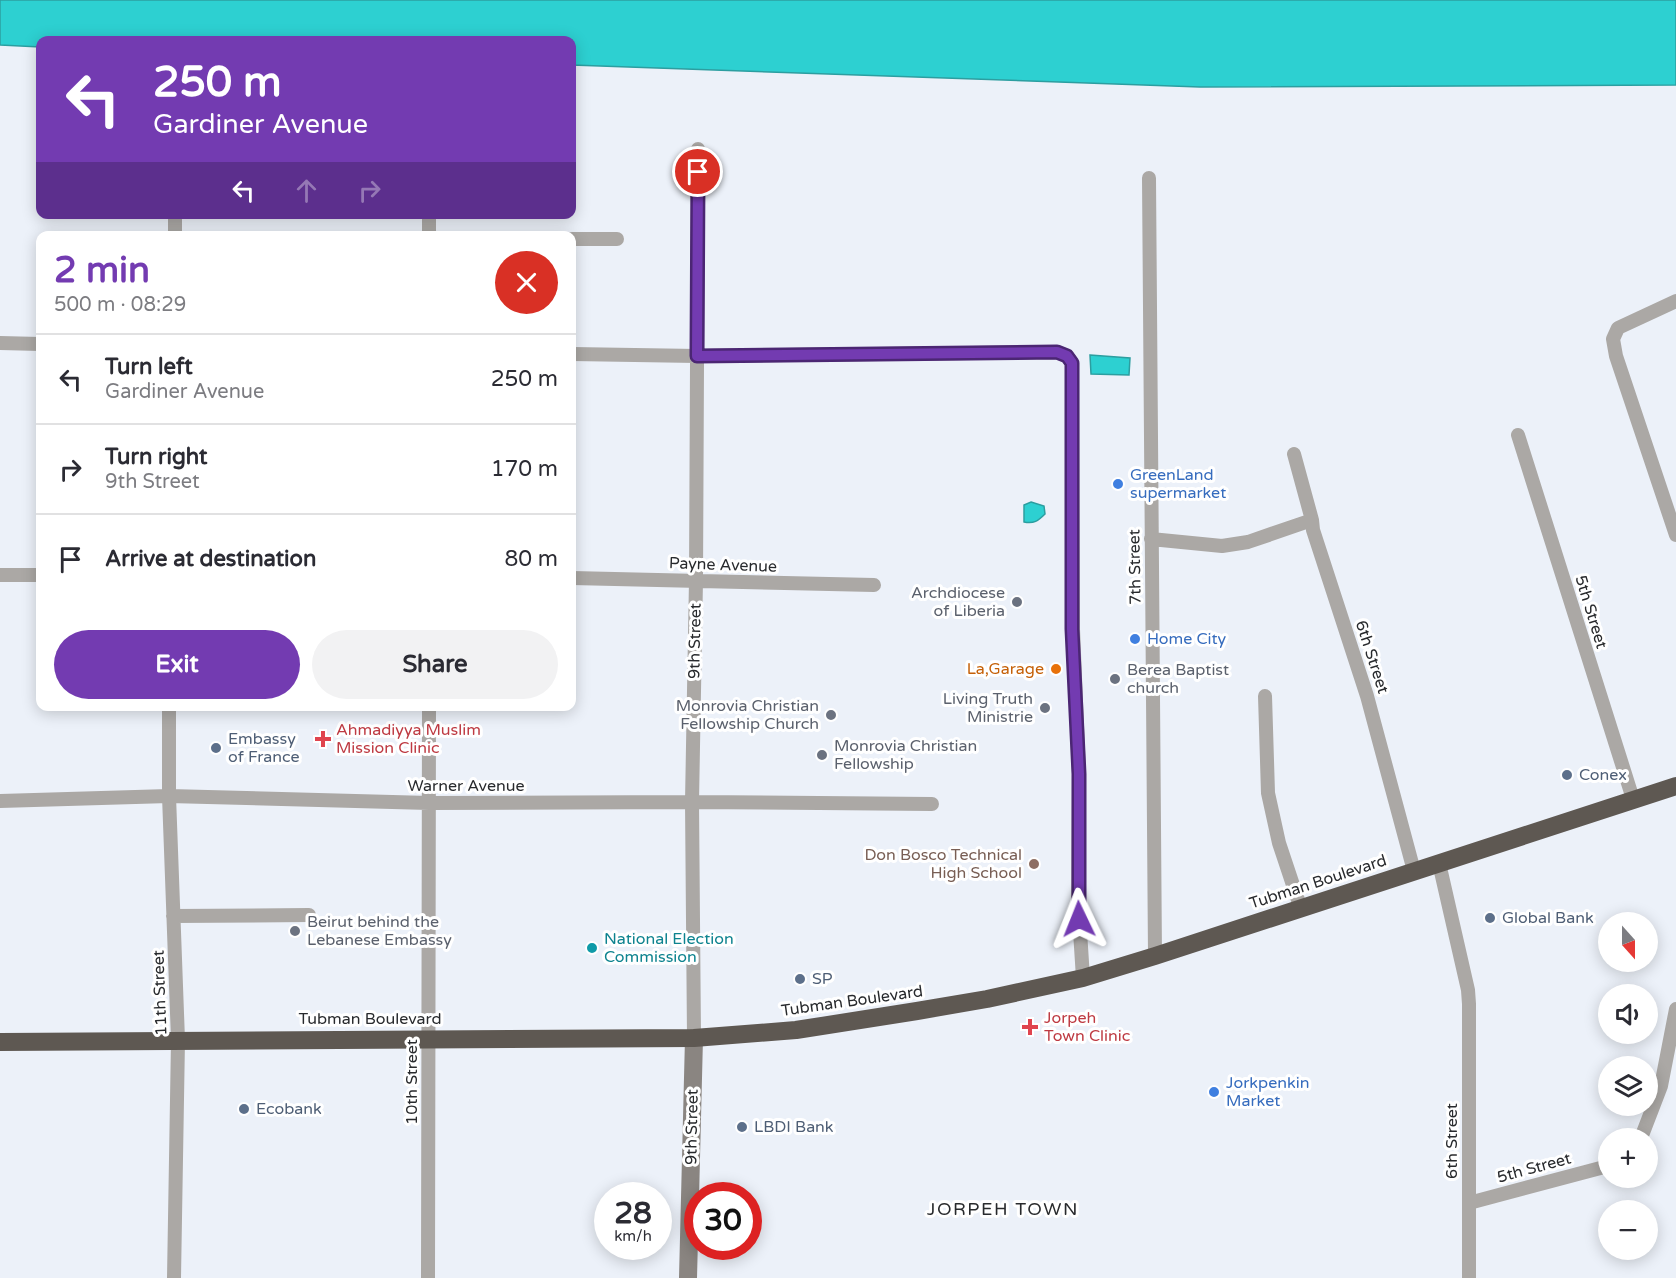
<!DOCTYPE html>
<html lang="en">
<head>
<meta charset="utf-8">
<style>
  :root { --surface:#fff; --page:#f2f2f3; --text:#2b2b33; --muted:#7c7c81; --line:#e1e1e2; --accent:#733bb1 }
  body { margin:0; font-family:"Varela Round",sans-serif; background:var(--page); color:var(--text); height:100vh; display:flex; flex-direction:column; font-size:22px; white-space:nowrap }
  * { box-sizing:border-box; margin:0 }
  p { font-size:20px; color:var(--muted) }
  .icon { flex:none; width:33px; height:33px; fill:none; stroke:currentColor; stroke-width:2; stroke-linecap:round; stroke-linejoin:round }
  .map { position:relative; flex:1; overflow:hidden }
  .details { position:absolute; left:36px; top:231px; width:540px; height:480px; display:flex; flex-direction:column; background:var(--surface); border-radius:12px; box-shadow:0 3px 15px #0003 }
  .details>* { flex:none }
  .banner { position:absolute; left:36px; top:36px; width:540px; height:183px; border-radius:12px; box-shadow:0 3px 15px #0003; background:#733bb1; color:#fff; overflow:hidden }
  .needle { width:39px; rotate:159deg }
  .buttons { position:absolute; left:1598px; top:912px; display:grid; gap:12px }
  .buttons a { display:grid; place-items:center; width:60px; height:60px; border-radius:50%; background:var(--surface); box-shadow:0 3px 15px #0003; font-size:30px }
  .speed { position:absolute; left:594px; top:1182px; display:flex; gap:12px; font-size:30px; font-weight:700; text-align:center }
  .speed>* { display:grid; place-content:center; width:78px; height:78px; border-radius:50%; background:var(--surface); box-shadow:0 3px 15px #0003; line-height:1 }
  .speed small { font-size:15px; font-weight:400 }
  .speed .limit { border:9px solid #d22; background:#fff; color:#111 }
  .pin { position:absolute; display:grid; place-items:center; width:51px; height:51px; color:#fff; margin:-26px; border:3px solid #fff; border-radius:50%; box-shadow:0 2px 6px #0007 }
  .me { position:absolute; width:66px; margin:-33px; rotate:358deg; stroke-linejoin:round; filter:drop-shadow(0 0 4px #0008) }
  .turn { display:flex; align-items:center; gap:21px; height:126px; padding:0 18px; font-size:27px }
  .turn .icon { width:78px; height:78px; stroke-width:2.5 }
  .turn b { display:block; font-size:42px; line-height:51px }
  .lanes { display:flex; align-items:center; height:57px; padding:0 18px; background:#0003; justify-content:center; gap:30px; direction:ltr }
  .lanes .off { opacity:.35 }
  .round { display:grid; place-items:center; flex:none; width:63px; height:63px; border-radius:32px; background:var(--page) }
  .summary { display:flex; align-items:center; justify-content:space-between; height:102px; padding:0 18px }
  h1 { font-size:36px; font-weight:700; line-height:45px; color:var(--accent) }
  .action { display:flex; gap:12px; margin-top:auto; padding:12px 18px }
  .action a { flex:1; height:69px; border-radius:36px; background:var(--accent); color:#fff; font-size:24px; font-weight:700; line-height:69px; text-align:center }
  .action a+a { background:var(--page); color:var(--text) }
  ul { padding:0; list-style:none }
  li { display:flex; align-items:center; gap:18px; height:90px; padding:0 18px; border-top:2px solid var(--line) }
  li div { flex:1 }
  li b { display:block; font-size:22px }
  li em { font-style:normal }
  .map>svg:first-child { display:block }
  .water { fill:#2dd0d1; stroke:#2c9ea0; stroke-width:1.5 }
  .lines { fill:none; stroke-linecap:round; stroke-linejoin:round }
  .street { stroke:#aba8a5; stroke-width:14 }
  .secondary { stroke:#8a8581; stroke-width:18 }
  .highway { stroke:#5e5852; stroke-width:18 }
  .route-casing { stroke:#4b2673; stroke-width:15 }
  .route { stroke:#733bb1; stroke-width:10 }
  .shop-dot { fill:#3f7fe0; stroke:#fff; stroke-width:2 }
  .worship-dot { fill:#6b7280; stroke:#fff; stroke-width:2 }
  .food-dot { fill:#e8710a; stroke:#fff; stroke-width:2 }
  .health-dot { fill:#e0444e; stroke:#fff; stroke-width:2 }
  .service-dot { fill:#5c6f8a; stroke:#fff; stroke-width:2 }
  .education-dot { fill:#8d6e63; stroke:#fff; stroke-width:2 }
  .culture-dot { fill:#0f9aa8; stroke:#fff; stroke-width:2 }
  .labels { text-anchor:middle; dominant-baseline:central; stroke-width:6; stroke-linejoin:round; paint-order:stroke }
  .shop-label { font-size:16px; fill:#366cbe; stroke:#fff; text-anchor:start }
  .street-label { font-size:16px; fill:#282a2d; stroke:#fff }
  .worship-label { font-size:16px; fill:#5b616d; stroke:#fff; text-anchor:end }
  .food-label { font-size:16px; fill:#c56008; stroke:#fff; text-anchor:end }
  .health-label { font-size:16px; fill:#be3a42; stroke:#fff; text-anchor:start }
  .service-label { font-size:16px; fill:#4e5e75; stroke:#fff; text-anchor:start }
  .education-label { font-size:16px; fill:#785e54; stroke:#fff; text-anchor:end }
  .culture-label { font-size:16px; fill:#0d838f; stroke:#fff; text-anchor:start }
  .neighbourhood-label { font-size:18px; letter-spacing:1.5px; fill:#282a2d; stroke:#fff }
</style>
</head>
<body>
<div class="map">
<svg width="1676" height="1278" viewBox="0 0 1676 1278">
  <rect width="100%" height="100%" fill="#ecf1f9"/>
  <!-- water -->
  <path class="water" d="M0 0H1676V85L1200 87 572 65V40H40V47L0 45Z
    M1090 355 1130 358 1129 375 1091 374Z
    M1031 502 1044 506 1045 514C1038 521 1034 524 1024 522V505Z"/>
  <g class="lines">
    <!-- street -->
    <path class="street" d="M1149 178 1155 956
      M175 236V214
      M429 236V214
      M572 239H617
      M1676 301 1618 328 1613 339 1616 356 1676 535
      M0 343 40 344
      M572 354 697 356 1057 352 1067 356 1072 363 1073 629 1079 774 1078 900 1083 978
      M1518 435 1633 799
      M1294 454 1312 520 1313 530 1367 696 1414 871
      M1151 539 1222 546 1248 542 1312 520
      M0 575H40
      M572 578 874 585
      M1265 696 1268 793 1279 843 1301 909
      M169 706V796L178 1040 174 1278
      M0 801 169 796 429 803 692 802 932 804
      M1439 863 1468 990 1469 1004V1278
      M173 916 309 915
      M694 1038 692 802 696 580 698 149
      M1641 1138 1661 1086 1676 1009
      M1469 1203 1608 1166
      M428 1278 429 706"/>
    <!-- secondary -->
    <path class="secondary" d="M688 1278 694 1038"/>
    <!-- highway -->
    <path class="highway" d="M0 1042 694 1038 796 1030 917 1011 987 999 1083 978 1155 956 1676 786"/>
  </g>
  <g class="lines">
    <!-- route casing -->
    <g class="route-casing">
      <path id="route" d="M698 172 697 356 1057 352 1067 356 1072 363V629L1079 774V919"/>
    </g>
    <!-- route -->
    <use href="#route" class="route"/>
  </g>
  <!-- markers -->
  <g class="shop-dot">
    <circle cx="1118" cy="484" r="6"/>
    <circle cx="1135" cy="639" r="6"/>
    <circle cx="1214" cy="1092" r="6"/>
  </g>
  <g class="worship-dot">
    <circle cx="1017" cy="602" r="6"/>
    <circle cx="1115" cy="679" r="6"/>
    <circle cx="1045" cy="708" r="6"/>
    <circle cx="831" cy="715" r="6"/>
    <circle cx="822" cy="755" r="6"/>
    <circle cx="295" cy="931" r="6"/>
  </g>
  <circle class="food-dot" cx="1056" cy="669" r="6"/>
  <g class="health-dot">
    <path d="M320 730h6v6h6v6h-6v6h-6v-6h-6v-6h6z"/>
    <path d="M1027 1018h6v6h6v6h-6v6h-6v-6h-6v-6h6z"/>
  </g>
  <g class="service-dot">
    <circle cx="216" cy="748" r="6"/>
    <circle cx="1567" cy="775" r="6"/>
    <circle cx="1490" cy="918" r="6"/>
    <circle cx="800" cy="979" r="6"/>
    <circle cx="244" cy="1109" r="6"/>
    <circle cx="742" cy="1127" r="6"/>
  </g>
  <circle class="education-dot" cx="1034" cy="864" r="6"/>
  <circle class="culture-dot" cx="592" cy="948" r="6"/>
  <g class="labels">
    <!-- shop labels -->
    <g class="shop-label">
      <text x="1130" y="475">GreenLand<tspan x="1130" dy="18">supermarket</tspan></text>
      <text x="1147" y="639">Home City</text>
      <text x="1226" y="1083">Jorkpenkin<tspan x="1226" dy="18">Market</tspan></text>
    </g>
    <!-- street labels -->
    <g class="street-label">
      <text transform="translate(723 565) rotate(2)">Payne Avenue</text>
      <text transform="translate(1135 567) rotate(-91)">7th Street</text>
      <text transform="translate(1591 612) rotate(73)">5th Street</text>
      <text transform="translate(695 641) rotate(-89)">9th Street</text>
      <text transform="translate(1372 657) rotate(72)">6th Street</text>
      <text x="466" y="786">Warner Avenue</text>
      <text transform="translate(1318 882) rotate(-18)">Tubman Boulevard</text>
      <text transform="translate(160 993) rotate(-92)">11th Street</text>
      <text transform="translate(852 1001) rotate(-8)">Tubman Boulevard</text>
      <text x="370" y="1019">Tubman Boulevard</text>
      <text transform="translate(412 1082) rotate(-90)">10th Street</text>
      <text transform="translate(692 1127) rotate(-89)">9th Street</text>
      <text transform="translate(1452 1141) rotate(-90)">6th Street</text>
      <text transform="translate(1534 1168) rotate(-15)">5th Street</text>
    </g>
    <!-- worship labels -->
    <g class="worship-label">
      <text x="1005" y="593">Archdiocese<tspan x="1005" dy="18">of Liberia</tspan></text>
      <text x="1127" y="670" text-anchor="start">Berea Baptist<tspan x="1127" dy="18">church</tspan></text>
      <text x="1033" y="699">Living Truth<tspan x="1033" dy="18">Ministrie</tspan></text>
      <text x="819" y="706">Monrovia Christian<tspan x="819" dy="18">Fellowship Church</tspan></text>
      <text x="834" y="746" text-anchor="start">Monrovia Christian<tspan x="834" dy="18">Fellowship</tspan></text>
      <text x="307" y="922" text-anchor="start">Beirut behind the<tspan x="307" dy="18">Lebanese Embassy</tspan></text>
    </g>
    <!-- food labels -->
    <g class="food-label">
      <text x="1044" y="669">La,Garage</text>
    </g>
    <!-- health labels -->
    <g class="health-label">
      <text x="336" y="730">Ahmadiyya Muslim<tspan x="336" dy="18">Mission Clinic</tspan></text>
      <text x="1044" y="1018">Jorpeh<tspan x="1044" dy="18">Town Clinic</tspan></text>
    </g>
    <!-- service labels -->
    <g class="service-label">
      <text x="228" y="739">Embassy<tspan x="228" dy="18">of France</tspan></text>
      <text x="1579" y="775">Conex</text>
      <text x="1502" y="918">Global Bank</text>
      <text x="812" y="979">SP</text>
      <text x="256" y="1109">Ecobank</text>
      <text x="754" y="1127">LBDI Bank</text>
    </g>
    <!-- education labels -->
    <g class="education-label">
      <text x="1022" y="855">Don Bosco Technical<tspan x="1022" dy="18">High School</tspan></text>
    </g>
    <!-- culture labels -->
    <g class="culture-label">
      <text x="604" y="939">National Election<tspan x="604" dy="18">Commission</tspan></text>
    </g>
    <!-- neighbourhood labels -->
    <g class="neighbourhood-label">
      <text x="1003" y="1209">JORPEH TOWN</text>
    </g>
  </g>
</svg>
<div class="buttons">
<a><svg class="needle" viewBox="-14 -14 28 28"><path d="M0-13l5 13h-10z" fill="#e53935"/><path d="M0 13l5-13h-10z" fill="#7c7c81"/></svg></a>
<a><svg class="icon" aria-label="sound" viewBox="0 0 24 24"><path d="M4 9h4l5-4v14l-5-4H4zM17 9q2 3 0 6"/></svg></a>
<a><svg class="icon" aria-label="layers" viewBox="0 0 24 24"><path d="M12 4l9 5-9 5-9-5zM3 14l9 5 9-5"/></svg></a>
<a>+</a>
<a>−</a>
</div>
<div class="speed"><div>28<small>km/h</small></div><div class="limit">30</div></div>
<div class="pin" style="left:698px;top:172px;background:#d93025"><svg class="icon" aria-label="arrive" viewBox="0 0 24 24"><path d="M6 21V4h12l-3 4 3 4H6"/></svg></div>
<svg class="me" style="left:1079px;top:919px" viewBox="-20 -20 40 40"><path d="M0-17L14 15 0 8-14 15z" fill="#733bb1" stroke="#fff" stroke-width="4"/></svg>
<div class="banner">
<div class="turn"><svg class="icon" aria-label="left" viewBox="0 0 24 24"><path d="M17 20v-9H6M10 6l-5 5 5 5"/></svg><div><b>250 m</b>Gardiner Avenue</div></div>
<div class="lanes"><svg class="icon" aria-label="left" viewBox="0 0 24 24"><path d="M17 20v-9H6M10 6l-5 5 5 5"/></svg><svg class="icon off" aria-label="ahead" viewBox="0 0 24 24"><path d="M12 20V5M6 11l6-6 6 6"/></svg><svg class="icon off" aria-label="right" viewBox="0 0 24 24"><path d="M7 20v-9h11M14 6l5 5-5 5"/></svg></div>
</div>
<section class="details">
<div class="summary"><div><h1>2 min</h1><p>500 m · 08:29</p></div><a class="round" style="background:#d93025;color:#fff"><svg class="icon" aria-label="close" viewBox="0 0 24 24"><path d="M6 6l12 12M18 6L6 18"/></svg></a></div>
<ul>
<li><svg class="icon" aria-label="left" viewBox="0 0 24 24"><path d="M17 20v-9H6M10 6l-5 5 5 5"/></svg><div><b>Turn left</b><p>Gardiner Avenue</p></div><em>250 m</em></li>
<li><svg class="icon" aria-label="right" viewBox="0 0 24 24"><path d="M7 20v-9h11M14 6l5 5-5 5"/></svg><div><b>Turn right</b><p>9th Street</p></div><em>170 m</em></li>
<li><svg class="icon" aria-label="arrive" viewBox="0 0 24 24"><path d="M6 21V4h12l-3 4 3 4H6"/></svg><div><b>Arrive at destination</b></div><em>80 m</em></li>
</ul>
<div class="action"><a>Exit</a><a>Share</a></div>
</section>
</div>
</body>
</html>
